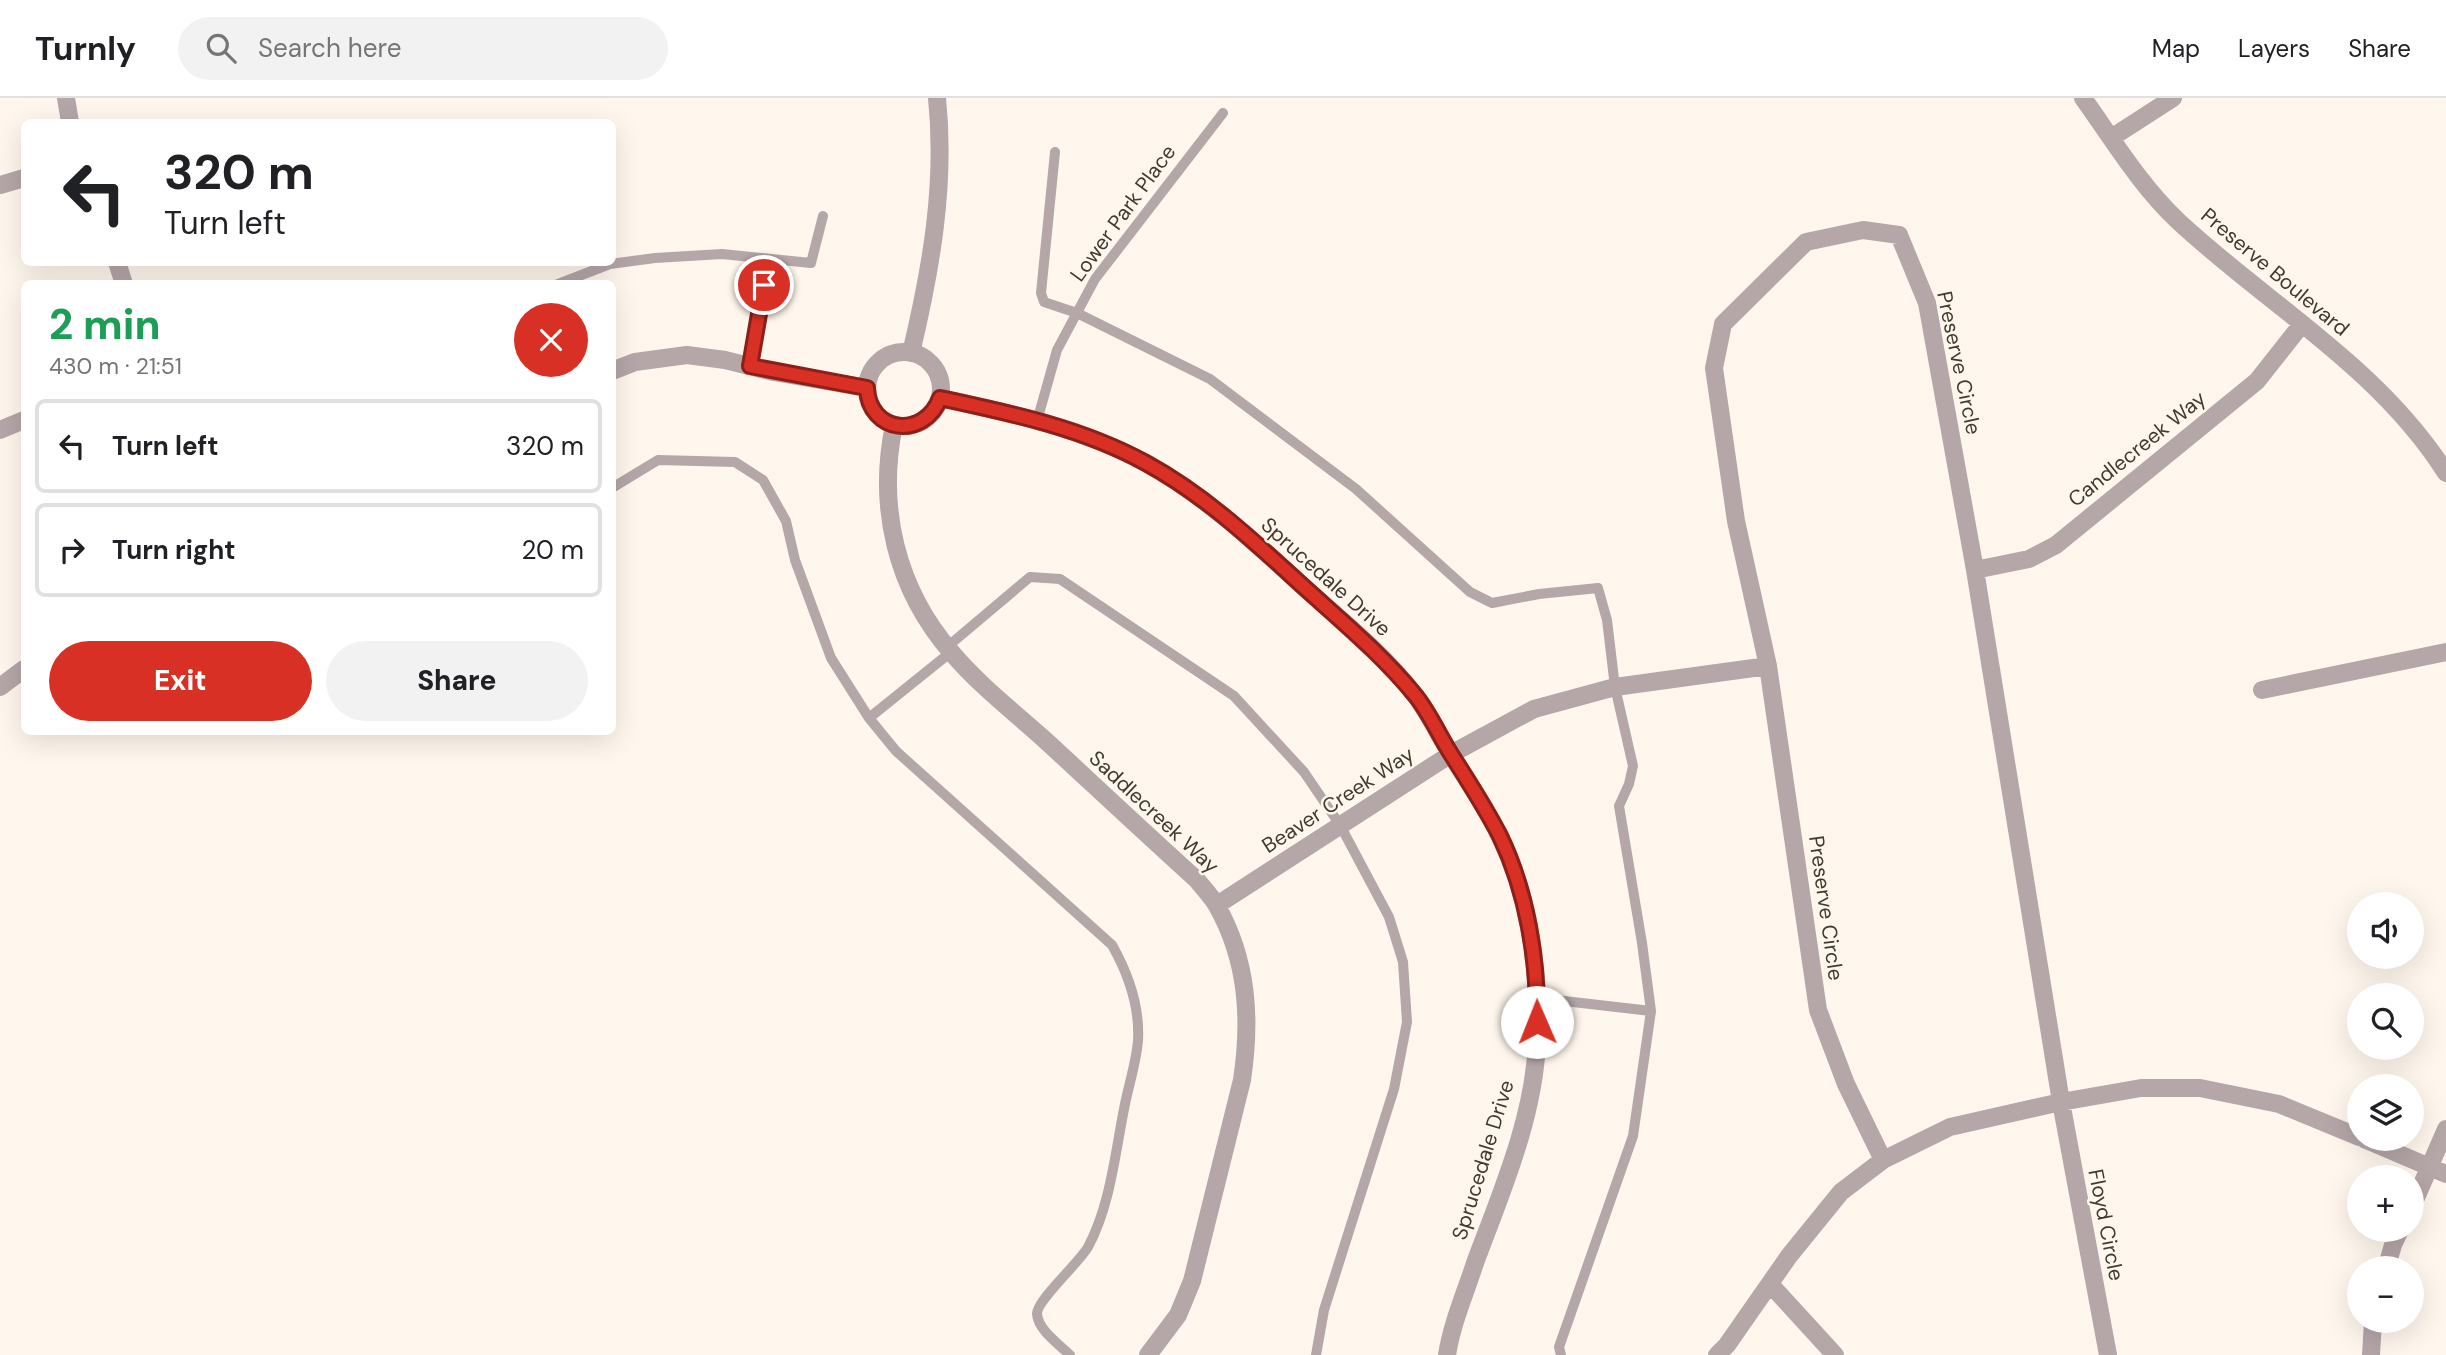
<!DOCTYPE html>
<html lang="en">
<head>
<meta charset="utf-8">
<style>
  :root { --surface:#fff; --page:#f2f2f2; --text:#202124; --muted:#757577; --line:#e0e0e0; --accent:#d93025 }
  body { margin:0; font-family:"DM Sans",sans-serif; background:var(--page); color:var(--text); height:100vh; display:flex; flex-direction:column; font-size:26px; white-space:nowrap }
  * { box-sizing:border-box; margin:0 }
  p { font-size:23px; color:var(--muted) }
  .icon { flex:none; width:38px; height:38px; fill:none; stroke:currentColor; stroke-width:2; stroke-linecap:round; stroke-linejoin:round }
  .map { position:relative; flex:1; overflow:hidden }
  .drawer { position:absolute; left:21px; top:182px; width:595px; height:455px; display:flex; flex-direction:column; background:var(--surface); border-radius:10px; box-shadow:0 7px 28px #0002 }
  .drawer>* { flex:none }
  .banner { position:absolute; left:21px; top:21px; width:595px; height:147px; border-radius:10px; box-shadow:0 7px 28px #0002; background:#fff; color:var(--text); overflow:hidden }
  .controls { position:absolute; left:2347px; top:794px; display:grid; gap:14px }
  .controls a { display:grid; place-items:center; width:77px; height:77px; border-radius:50%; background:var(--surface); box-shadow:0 7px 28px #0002; font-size:35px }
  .pin { position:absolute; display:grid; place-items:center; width:60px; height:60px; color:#fff; margin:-30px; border:4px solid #fff; border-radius:50%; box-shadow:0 2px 7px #0007 }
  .me { position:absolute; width:77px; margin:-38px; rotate:359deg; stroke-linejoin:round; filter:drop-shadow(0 0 5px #0008) }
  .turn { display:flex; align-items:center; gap:24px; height:147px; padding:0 28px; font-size:32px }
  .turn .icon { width:91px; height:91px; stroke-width:2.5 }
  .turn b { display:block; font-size:49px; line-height:60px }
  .round { display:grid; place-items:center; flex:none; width:74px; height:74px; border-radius:37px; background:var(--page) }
  .summary { display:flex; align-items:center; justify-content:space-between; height:119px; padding:0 28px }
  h1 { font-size:42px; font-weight:800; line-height:52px; color:#1e9e55 }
  .button { display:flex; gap:14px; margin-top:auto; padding:14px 28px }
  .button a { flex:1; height:80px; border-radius:42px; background:var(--accent); color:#fff; font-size:28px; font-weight:800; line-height:80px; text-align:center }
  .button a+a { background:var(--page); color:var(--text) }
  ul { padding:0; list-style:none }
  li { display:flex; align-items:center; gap:21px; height:94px; margin:0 14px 10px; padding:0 14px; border:4px solid var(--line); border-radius:10px }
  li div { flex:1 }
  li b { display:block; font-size:26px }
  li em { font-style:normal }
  header { display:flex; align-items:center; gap:42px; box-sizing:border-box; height:98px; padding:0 35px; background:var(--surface); border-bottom:2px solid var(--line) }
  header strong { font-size:33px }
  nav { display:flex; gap:38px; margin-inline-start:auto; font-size:24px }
  .search { width:490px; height:63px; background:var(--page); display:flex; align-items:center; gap:18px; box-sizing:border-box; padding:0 24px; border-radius:38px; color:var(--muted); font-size:26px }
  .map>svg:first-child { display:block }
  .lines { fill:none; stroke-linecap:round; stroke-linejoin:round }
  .lane { stroke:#b5a6a8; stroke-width:10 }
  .street { stroke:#b5a6a8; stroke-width:18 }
  .route-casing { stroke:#8d1f18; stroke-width:18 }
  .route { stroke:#d93025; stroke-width:12 }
  .labels { text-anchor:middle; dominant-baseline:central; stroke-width:5; stroke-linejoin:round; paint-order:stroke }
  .street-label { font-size:21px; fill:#423a30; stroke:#fff7ed }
</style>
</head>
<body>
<header>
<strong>Turnly</strong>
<div class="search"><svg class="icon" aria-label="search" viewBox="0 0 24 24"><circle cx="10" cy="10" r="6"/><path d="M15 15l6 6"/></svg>Search here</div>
<nav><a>Map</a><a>Layers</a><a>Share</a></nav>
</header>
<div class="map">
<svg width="2446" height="1257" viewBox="0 0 2446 1257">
  <rect width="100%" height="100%" fill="#fff7ed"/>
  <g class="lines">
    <!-- lane -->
    <path class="lane" d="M1055 54 1041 195 1044 204 1077 215 1210 281 1356 391 1470 494 1492 505 1539 496 1598 490 1607 522 1615 589 1633 668 1629 686 1619 708 1642 845 1651 913 1633 1038 1559 1249 1561 1257
      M558 186 610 166 655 160 722 156 811 165 823 118
      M750 268 769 161
      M1037 323 1057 252 1095 181 1223 15
      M612 390 658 362 735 364 763 382 786 423 795 462 831 560 869 620 951 554
      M947 549 1030 479 1060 481 1234 598 1304 674 1340 727 1389 819 1403 864 1407 924 1394 991 1324 1212 1316 1257
      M869 620 896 653 1112 847C1129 877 1140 908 1138 943 1136 966 1128 989 1124 1011 1115 1057 1110 1108 1088 1149 1079 1165 1036 1203 1037 1216 1038 1232 1060 1247 1070 1257
      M1538 900 1651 913"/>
    <!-- street -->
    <path class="street" d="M66 0 70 24
      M2083 0C2113 42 2140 87 2178 123 2267 206 2379 269 2446 375
      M2111 40 2173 0
      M0 87 24 80
      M117 164 124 186
      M867 291a37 37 0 1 1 74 0a37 37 0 1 1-74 0Z
      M911 255C931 171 946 87 937 0
      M612 273 635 264 687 257 725 262 773 274 867 290
      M940 300C1010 315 1083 330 1147 366 1203 397 1250 440 1298 484 1338 520 1385 556 1417 600 1429 617 1439 637 1450 655 1467 682 1485 708 1499 737 1530 800 1540 875 1537 944 1534 1020 1501 1095 1475 1165 1465 1196 1452 1225 1447 1257
      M894 327C877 409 896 491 952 555 979 587 1014 614 1045 642 1096 689 1146 736 1197 782 1204 791 1212 799 1217 808 1248 863 1251 922 1242 982L1192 1183 1178 1217 1148 1257
      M0 332 24 322
      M1975 472 2029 461 2056 447 2257 283 2302 226
      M0 589 24 571
      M2262 592 2446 554
      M1217 807 1451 656 1534 611 1615 589 1768 568
      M2364 1041 2446 1076
      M1883 1062 1846 986 1818 912 1768 568 1736 423 1714 270 1723 226 1806 144 1863 132 1899 137 1927 205 1975 472 2061 1004 2108 1257
      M2412 1109 2446 1031
      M2386 1171 2393 1147 2400 1132
      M1770 1186 1835 1257
      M1717 1257 1727 1247 1789 1158 1841 1094 1883 1062 1950 1029 2061 1004 2141 990H2200L2279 1006 2359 1039
      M2371 1257 2373 1223"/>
  </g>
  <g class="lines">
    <!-- route casing -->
    <g class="route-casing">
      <path id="route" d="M764 187 750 268 867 290C869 335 924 342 940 300 1010 315 1082 330 1146 365 1201 395 1247 437 1293 479 1334 517 1379 553 1415 597 1429 614 1439 637 1451 656 1468 683 1485 709 1500 738 1527 794 1538 862 1537 924"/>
    </g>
    <!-- route -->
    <use href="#route" class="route"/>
  </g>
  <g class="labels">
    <!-- street labels -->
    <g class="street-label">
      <text transform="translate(1123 115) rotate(-54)">Lower Park Place</text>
      <text transform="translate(2275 174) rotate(40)">Preserve Boulevard</text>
      <text transform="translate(1959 265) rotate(78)">Preserve Circle</text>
      <text transform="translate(2137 351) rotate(-39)">Candlecreek Way</text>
      <text transform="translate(1326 479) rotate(42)">Sprucedale Drive</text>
      <text transform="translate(1338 702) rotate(-33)">Beaver Creek Way</text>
      <text transform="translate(1154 714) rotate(43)">Saddlecreek Way</text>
      <text transform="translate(1826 810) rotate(82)">Preserve Circle</text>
      <text transform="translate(1483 1062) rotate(-73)">Sprucedale Drive</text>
      <text transform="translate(2106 1127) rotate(79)">Floyd Circle</text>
    </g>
  </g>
</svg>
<div class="controls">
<a><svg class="icon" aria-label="sound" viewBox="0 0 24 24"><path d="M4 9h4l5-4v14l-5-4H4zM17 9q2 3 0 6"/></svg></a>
<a><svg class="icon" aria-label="search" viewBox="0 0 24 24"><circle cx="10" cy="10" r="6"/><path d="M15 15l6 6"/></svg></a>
<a><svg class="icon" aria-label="layers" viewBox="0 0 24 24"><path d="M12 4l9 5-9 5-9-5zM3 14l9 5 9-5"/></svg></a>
<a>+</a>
<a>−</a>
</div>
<div class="pin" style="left:764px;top:187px;background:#d93025"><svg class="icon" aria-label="arrive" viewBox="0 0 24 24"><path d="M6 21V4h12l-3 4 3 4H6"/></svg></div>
<svg class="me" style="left:1537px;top:924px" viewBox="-20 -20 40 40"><circle r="19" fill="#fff"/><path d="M0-13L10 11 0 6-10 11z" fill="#d93025"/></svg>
<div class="banner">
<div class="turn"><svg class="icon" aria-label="left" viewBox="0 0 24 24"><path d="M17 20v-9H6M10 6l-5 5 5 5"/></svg><div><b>320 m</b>Turn left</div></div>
</div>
<section class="drawer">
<div class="summary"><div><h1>2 min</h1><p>430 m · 21:51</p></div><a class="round" style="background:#d93025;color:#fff"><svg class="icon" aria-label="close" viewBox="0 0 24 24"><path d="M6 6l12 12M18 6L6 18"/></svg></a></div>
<ul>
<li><svg class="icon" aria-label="left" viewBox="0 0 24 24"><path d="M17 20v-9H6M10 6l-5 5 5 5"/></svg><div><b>Turn left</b></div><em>320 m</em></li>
<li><svg class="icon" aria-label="right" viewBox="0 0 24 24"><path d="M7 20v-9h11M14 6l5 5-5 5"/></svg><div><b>Turn right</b></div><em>20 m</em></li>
</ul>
<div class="button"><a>Exit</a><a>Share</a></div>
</section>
</div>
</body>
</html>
